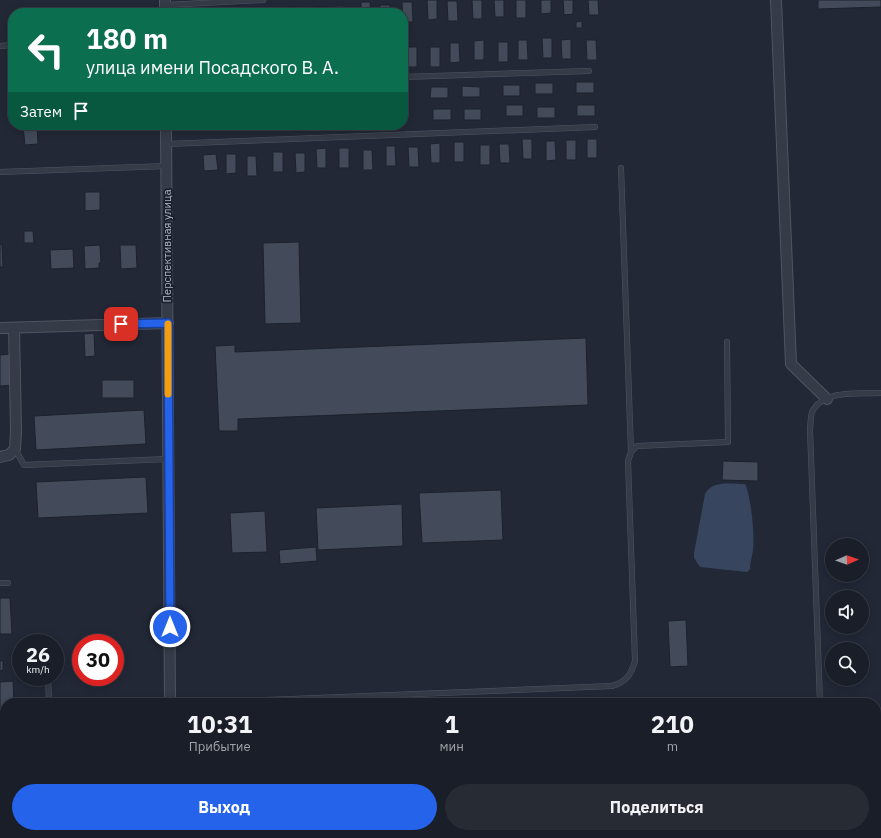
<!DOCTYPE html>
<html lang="ru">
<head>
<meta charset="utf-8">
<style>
  :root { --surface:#1a1e28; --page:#272b34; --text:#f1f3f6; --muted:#9fa2a8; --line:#383c45; --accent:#2563eb }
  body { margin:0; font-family:"IBM Plex Sans",sans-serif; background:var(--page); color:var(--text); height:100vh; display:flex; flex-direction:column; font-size:15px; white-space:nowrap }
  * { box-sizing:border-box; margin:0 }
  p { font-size:13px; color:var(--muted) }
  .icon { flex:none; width:22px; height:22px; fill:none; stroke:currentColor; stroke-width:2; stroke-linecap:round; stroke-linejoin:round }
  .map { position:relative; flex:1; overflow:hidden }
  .sheet { position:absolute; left:0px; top:698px; width:881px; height:140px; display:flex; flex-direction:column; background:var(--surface); border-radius:16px 16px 0 0; box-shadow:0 2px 10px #0003,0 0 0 1px var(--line) }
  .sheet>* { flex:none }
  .top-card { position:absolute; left:8px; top:8px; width:400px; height:122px; border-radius:16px; box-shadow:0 2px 10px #0003,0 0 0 1px var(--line); background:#0b6e4f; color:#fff; overflow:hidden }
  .needle { width:26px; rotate:88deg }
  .controls { position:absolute; left:825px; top:538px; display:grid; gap:8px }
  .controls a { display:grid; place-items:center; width:44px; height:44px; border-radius:50%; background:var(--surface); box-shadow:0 2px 10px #0003,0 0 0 1px var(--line); font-size:20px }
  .speed { position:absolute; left:12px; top:634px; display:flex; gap:8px; font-size:20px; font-weight:700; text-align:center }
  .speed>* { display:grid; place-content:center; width:52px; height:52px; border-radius:50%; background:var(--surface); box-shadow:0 2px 10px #0003,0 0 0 1px var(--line); line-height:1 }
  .speed small { font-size:10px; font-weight:400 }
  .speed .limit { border:6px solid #d22; background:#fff; color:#111 }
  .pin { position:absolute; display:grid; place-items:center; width:34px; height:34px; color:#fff; margin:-17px; border-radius:8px; box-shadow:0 2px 6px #0006 }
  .me { position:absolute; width:44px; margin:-22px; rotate:0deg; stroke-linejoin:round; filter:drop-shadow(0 0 3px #0008) }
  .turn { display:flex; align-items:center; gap:14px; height:84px; padding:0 12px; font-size:18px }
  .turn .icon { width:52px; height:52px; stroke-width:2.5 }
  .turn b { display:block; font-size:28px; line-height:34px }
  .then { display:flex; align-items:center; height:38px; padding:0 12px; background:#0003; gap:8px; font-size:15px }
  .eta { display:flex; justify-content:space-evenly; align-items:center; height:68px; text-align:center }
  .eta b { font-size:24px; font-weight:700; line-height:28px }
  .cta { display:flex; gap:8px; margin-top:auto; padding:8px 12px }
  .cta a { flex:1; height:46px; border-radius:24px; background:var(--accent); color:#fff; font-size:16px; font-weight:700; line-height:46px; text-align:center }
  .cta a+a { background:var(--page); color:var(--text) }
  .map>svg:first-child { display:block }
  .water { fill:#38455f }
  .building { fill:#434b5b; stroke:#1c222d }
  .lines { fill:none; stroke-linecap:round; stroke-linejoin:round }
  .service-casing { stroke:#4f5561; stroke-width:6 }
  .minor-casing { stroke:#4f5561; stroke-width:12 }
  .secondary-casing { stroke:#3e4450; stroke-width:16 }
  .service { stroke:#353b47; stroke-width:5 }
  .minor { stroke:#353b47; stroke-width:10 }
  .secondary { stroke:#434a59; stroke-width:14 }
  .route-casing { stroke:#184099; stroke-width:10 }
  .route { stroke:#2563eb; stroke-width:7 }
  .slow { stroke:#f59e0b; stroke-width:7 }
  .labels { text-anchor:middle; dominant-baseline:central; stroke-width:3.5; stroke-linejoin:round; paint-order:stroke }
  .street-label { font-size:11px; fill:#afb5c3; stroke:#1a202b }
</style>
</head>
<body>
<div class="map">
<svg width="881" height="838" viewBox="0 0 881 838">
  <rect width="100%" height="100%" fill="#222836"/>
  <!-- water -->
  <path class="water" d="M745 484C751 496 755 536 753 550 752 557 750 562 750 569L747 572 700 567 694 558V553L705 494C712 480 731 484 745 484Z"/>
  <!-- building -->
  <path class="building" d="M427 0H437V19L428 20Z
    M472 0H482V19H473Z
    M494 0H504V17H495Z
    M516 0H526V18H516Z
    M541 0H551V13L541 14Z
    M563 0H573V14L564 15Z
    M588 0H598L599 15H589Z
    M818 0H881V7L818 9Z
    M447 1H457L458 21H448Z
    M361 2H370L371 13H361Z
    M402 2H412L413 22H403Z
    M380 5H390V13H380Z
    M335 6H344V13H335Z
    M282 7V13H272V8Z
    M288 7H298V13H288Z
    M316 7H326V13H316Z
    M201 9H211V13H201Z
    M243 9H253V13H243Z
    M582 21V28H576V22Z
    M542 38H552V58H543Z
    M571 39V59H562L561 40Z
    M484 40V60H474V41Z
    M518 40H527L528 60H518Z
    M586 40H596L597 60H587Z
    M498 42H508V62H498Z
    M450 43H459L460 62 450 63Z
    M407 47H417V67H407Z
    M430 47H440V67H430Z
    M576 82H594V93H576Z
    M535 83H553V94H535Z
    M503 85H520V96H503Z
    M462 86 480 87V97H462Z
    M431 87H448V98H430Z
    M403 91H405V102H403Z
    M506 105H523V116H506Z
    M577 105H595V116H577Z
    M537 107H555V118H537Z
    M433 109H451V120H433Z
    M464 109H481V120H464Z
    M37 125 38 144 25 145 23 126Z
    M204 125H221V129L204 128Z
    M242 125H259V130H242Z
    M317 125H334V127L317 126Z
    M522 139H532V159H523Z
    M587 139H597V158H587Z
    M566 140H576V160H566Z
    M546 141H555L556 160 546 161Z
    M454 142H464V162H454Z
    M440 143V163H431L430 144Z
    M499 144H509L510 163H500Z
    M480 145H490V165H480Z
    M386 146H395L396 166H386Z
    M408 147H418L419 167H409Z
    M326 148V168H317L316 149Z
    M339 148H349V168H339Z
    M363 150H372L373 170H363Z
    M273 152H283V172H273Z
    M295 153H305V172L296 173Z
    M216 154 218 170 204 171 203 155Z
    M226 154H236V173L226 174Z
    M247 156H256L257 176H247Z
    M85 192H100V210L85 211Z
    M24 231H33L34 243H24Z
    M299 242 301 323 265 324 263 243Z
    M0 244H2L3 267H0Z
    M100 245 101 263H99V268L85 269 84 246Z
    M120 245H136L137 268 121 269Z
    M73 249 74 268 51 269 50 250Z
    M94 333 95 356 85 357 84 334Z
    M586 338 588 405 238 419V431H219L215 346 235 345V352Z
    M10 354 12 385 0 386V355Z
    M102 380H134V398H102Z
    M144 410 146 444 36 450 34 416Z
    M723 461 758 462V481L722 480Z
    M146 477 148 513 38 518 36 482Z
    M501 490 503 540 422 543 419 493Z
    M402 504 403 546 318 550 316 508Z
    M265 511 267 552 232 553 230 513Z
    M316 547 317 561 280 564 279 550Z
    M0 598H10L12 634H0Z
    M686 620 688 666 670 667 668 621Z
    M0 661H3V670L0 671Z
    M13 681 14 703H5V708L0 709V682Z"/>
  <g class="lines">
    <!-- service casing -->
    <g class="service-casing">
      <path id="service" d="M165 5 263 0
        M0 46 13 45
        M403 77 589 71
        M166 144 595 127
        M621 168 631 452
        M0 172 167 166
        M15 449 24 465 168 459
        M0 583H8
        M48 677 49 703
        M242 703 244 701 612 686C626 682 631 675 635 661L628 461 631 452 637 446 728 442 727 342
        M820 703 810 429C811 423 810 415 813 410 826 389 860 394 881 393
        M876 769H881
        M825 833V838"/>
    </g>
    <!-- minor casing -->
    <g class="minor-casing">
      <path id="minor" d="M165 0V13
        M776 0 791 364 827 399
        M166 125 170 703
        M0 328 168 323
        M0 457 9 455 15 449 16 431 14 328"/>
    </g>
    <!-- secondary casing -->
    <g class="secondary-casing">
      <path id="secondary" d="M0 745H5
        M287 833V838"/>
    </g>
    <!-- service -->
    <use href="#service" class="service"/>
    <!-- minor -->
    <use href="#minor" class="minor"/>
    <!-- secondary -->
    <use href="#secondary" class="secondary"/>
  </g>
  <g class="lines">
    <!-- route casing -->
    <g class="route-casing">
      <path id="route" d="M121 324 168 323 170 627"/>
    </g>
    <!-- route -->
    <use href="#route" class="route"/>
    <!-- slow -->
    <path class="slow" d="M168 324V394"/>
  </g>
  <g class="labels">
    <!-- street labels -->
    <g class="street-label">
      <text transform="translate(167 246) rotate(-90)">Перспективная улица</text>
    </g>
  </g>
</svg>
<div class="controls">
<a><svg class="needle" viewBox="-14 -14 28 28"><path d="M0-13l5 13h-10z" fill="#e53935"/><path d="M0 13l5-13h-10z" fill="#9fa2a8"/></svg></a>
<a><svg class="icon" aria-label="sound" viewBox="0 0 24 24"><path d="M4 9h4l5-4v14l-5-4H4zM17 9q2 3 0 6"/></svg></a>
<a><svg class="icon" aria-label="search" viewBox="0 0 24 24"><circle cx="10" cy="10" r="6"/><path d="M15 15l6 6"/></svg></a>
</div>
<div class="speed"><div>26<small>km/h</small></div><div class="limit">30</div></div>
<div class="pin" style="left:121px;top:324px;background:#d93025"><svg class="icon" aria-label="arrive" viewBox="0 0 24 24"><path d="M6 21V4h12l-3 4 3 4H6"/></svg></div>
<svg class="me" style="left:170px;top:627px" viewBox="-20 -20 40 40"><circle r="17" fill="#2563eb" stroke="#fff" stroke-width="3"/><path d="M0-11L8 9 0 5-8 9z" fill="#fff"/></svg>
<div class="top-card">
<div class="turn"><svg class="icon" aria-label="left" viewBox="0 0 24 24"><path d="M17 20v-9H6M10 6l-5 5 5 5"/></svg><div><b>180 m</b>улица имени Посадского В. А.</div></div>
<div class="then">Затем<svg class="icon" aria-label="arrive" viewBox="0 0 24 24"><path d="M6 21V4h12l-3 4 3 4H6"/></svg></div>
</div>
<section class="sheet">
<div class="eta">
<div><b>10:31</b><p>Прибытие</p></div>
<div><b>1</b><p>мин</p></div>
<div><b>210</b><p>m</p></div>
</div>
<div class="cta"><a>Выход</a><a>Поделиться</a></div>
</section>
</div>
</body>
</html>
